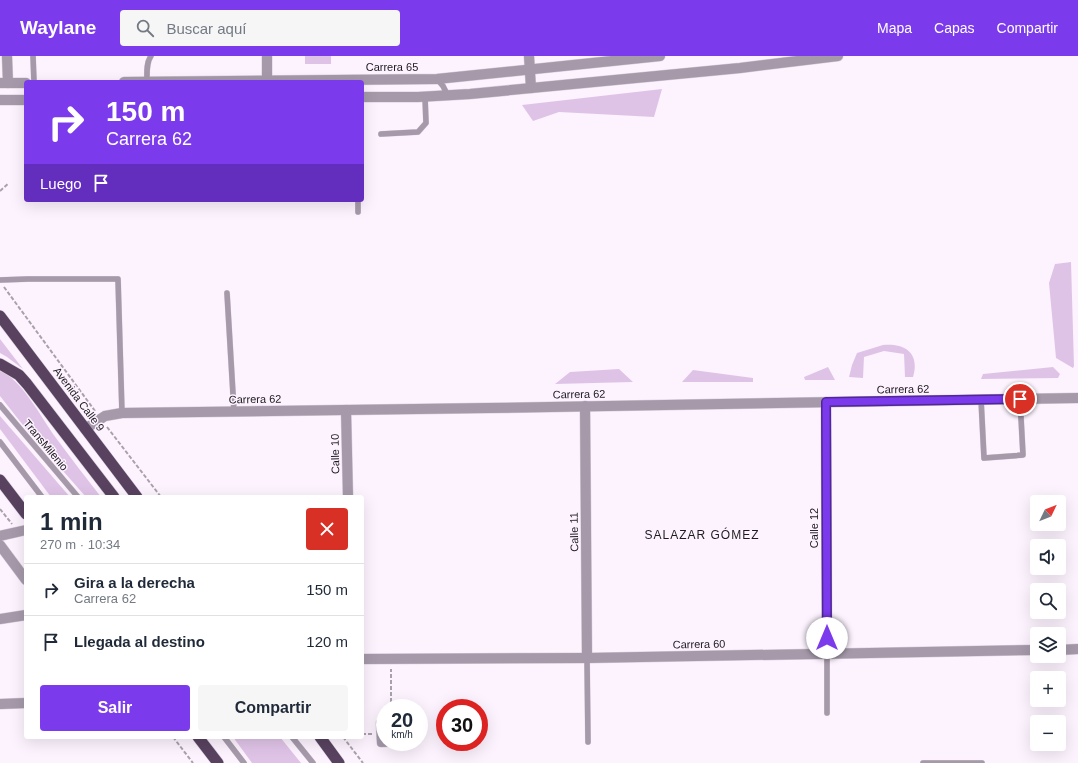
<!DOCTYPE html>
<html lang="es">
<head>
<meta charset="utf-8">
<style>
  :root { --surface:#fff; --page:#f6f6f7; --text:#1f2937; --muted:#747a83; --line:#e0e1e3; --accent:#7c3aed }
  body { margin:0; font-family:Helvetica,sans-serif; background:var(--page); color:var(--text); height:100vh; display:flex; flex-direction:column; font-size:15px; white-space:nowrap }
  * { box-sizing:border-box; margin:0 }
  p { font-size:13px; color:var(--muted) }
  .icon { flex:none; width:22px; height:22px; fill:none; stroke:currentColor; stroke-width:2; stroke-linecap:round; stroke-linejoin:round }
  .map { position:relative; flex:1; overflow:hidden }
  .details { position:absolute; left:24px; top:439px; width:340px; height:244px; display:flex; flex-direction:column; background:var(--surface); border-radius:4px; box-shadow:0 4px 16px #0002 }
  .details>* { flex:none }
  .top-card { position:absolute; left:24px; top:24px; width:340px; height:122px; border-radius:4px; box-shadow:0 4px 16px #0002; background:#7c3aed; color:#fff; overflow:hidden }
  .needle { width:26px; rotate:47deg }
  .controls { position:absolute; left:1030px; top:439px; display:grid; gap:8px }
  .controls a { display:grid; place-items:center; width:36px; height:36px; border-radius:4px; background:var(--surface); box-shadow:0 4px 16px #0002; font-size:20px }
  .speed { position:absolute; left:376px; top:643px; display:flex; gap:8px; font-size:20px; font-weight:700; text-align:center }
  .speed>* { display:grid; place-content:center; width:52px; height:52px; border-radius:50%; background:var(--surface); box-shadow:0 4px 16px #0002; line-height:1 }
  .speed small { font-size:10px; font-weight:400 }
  .speed .limit { border:6px solid #d22; background:#fff; color:#111 }
  .pin { position:absolute; display:grid; place-items:center; width:34px; height:34px; color:#fff; margin:-17px; border:2px solid #fff; border-radius:50%; box-shadow:0 1px 4px #0007 }
  .me { position:absolute; width:44px; margin:-22px; rotate:0deg; stroke-linejoin:round; filter:drop-shadow(0 0 3px #0008) }
  .turn { display:flex; align-items:center; gap:14px; height:84px; padding:0 16px; font-size:18px }
  .turn .icon { width:52px; height:52px; stroke-width:2.5 }
  .turn b { display:block; font-size:28px; line-height:34px }
  .then { display:flex; align-items:center; height:38px; padding:0 16px; background:#0003; gap:8px; font-size:15px }
  .round { display:grid; place-items:center; flex:none; width:42px; height:42px; border-radius:4px; background:var(--page) }
  .headline { display:flex; align-items:center; justify-content:space-between; height:68px; padding:0 16px }
  h1 { font-size:24px; font-weight:800; line-height:30px }
  .primary-button { display:flex; gap:8px; margin-top:auto; padding:8px 16px }
  .primary-button a { flex:1; height:46px; border-radius:4px; background:var(--accent); color:#fff; font-size:16px; font-weight:800; line-height:46px; text-align:center }
  .primary-button a+a { background:var(--page); color:var(--text) }
  ul { padding:0; list-style:none }
  li { display:flex; align-items:center; gap:12px; height:52px; padding:0 16px; border-top:1px solid var(--line) }
  li div { flex:1 }
  li b { display:block; font-size:15px }
  li em { font-style:normal }
  header { display:flex; align-items:center; gap:24px; box-sizing:border-box; height:56px; padding:0 20px; background:var(--accent); color:#fff }
  header strong { font-size:19px }
  nav { display:flex; gap:22px; margin-inline-start:auto; font-size:14px }
  .search { width:280px; height:36px; background:var(--page); display:flex; align-items:center; gap:10px; box-sizing:border-box; padding:0 14px; border-radius:4px; color:var(--muted); font-size:15px }
  .map>svg:first-child { display:block }
  .green { fill:#dfc3e7 }
  .lines { fill:none; stroke-linecap:round; stroke-linejoin:round }
  .service-casing { stroke:#d9d0db; stroke-width:6 }
  .pedestrian-casing { stroke:#d9d0db; stroke-width:9 }
  .minor-casing { stroke:#d9d0db; stroke-width:11 }
  .tertiary-casing { stroke:#d9d0db; stroke-width:11 }
  .trunk-casing { stroke:#d9d0db; stroke-width:12 }
  .path { stroke:#a8a0aa; stroke-width:2; stroke-dasharray:4 2; stroke-linecap:butt }
  .service { stroke:#a69aaa; stroke-width:5.5 }
  .pedestrian { stroke:#a69aaa; stroke-width:8 }
  .minor { stroke:#a69aaa; stroke-width:10 }
  .tertiary { stroke:#a69aaa; stroke-width:10 }
  .trunk { stroke:#584260; stroke-width:11 }
  .route-casing { stroke:#51269a; stroke-width:10 }
  .route { stroke:#7c3aed; stroke-width:7 }
  .labels { text-anchor:middle; dominant-baseline:central; stroke-width:3; stroke-linejoin:round; paint-order:stroke }
  .street-label { font-size:11px; fill:#1f1a20; stroke:#fcf3ff }
  .neighbourhood-label { font-size:12px; letter-spacing:1px; fill:#1f1a20; stroke:#fcf3ff }
</style>
</head>
<body>
<header>
<strong>Waylane</strong>
<div class="search"><svg class="icon" aria-label="search" viewBox="0 0 24 24"><circle cx="10" cy="10" r="6"/><path d="M15 15l6 6"/></svg>Buscar aquí</div>
<nav><a>Mapa</a><a>Capas</a><a>Compartir</a></nav>
</header>
<div class="map">
<svg width="1078" height="707" viewBox="0 0 1078 707">
  <rect width="100%" height="100%" fill="#fcf3ff"/>
  <!-- green -->
  <path class="green" d="M305 0H331V8H305Z
    M662 33 654 61 559 56 533 65 522 49Z
    M1071 206 1074 310 1073 312 1056 302 1049 227 1055 208Z
    M0 283 23 313 7 301 0 297Z
    M883 289C906 287 920 298 913 321H905L904 298 884 295 864 301 863 322 849 321 852 309 857 297Z
    M828 311 835 324H805L804 321Z
    M1053 311 1060 318 1058 322 981 323 983 318Z
    M619 313 633 326 555 328 570 316Z
    M693 314 753 322V326H682Z
    M0 315C22 323 42 363 56 382 71 402 86 422 101 441H86L26 373 0 340Z
    M0 360 70 441H51L0 373Z
    M233 681H280L301 707H252Z"/>
  <g class="lines">
    <!-- service casing -->
    <g class="service-casing">
      <path id="service" d="M33 0 34 26
        M437 23 443 30 448 40
        M147 26C147 17 146 7 151 0
        M381 78 418 76 426 67 425 41
        M358 156V144
        M0 224 28 223H118L122 357
        M227 237 234 355
        M981 343 984 402 1023 399 1020 343
        M0 349 78 441
        M0 386 42 441
        M827 598V657
        M587 602 588 686
        M224 681 244 707
        M292 681 313 707
        M923 707H982"/>
    </g>
    <!-- pedestrian casing -->
    <g class="pedestrian-casing">
      <path id="pedestrian" d="M385 667H380L381 687 401 686"/>
    </g>
    <!-- minor casing -->
    <g class="minor-casing">
      <path id="minor" d="M7 0 8 27
        M267 0V24
        M529 0 531 32
        M826 346 827 598
        M585 350 587 602
        M346 354 348 441
        M0 563 26 559"/>
    </g>
    <!-- tertiary casing -->
    <g class="tertiary-casing">
      <path id="tertiary" d="M124 26 437 23 660 0
        M0 27H26
        M362 41H418L470 38 740 12 838 0
        M0 44H26
        M85 373 105 360 122 357 488 352 1078 342
        M0 480 26 474
        M0 489 26 524
        M1059 594 1078 593
        M362 603 587 602 1037 594
        M0 648 26 647"/>
    </g>
    <!-- trunk casing -->
    <g class="trunk-casing">
      <path id="trunk" d="M0 260 137 441
        M0 308 19 319 27 328 114 441
        M0 424 26 458
        M198 681 218 707
        M320 681 339 707"/>
    </g>
    <!-- path -->
    <path class="path" d="M0 135 9 127
      M4 231 95 355
      M107 371 161 441
      M0 453 12 468
      M391 652V613
      M362 678H373
      M173 681 193 707
      M343 681 363 707"/>
    <!-- service -->
    <use href="#service" class="service"/>
    <!-- pedestrian -->
    <use href="#pedestrian" class="pedestrian"/>
    <!-- minor -->
    <use href="#minor" class="minor"/>
    <!-- tertiary -->
    <use href="#tertiary" class="tertiary"/>
    <!-- trunk -->
    <use href="#trunk" class="trunk"/>
  </g>
  <g class="lines">
    <!-- route casing -->
    <g class="route-casing">
      <path id="route" d="M827 582 826 346 1020 343"/>
    </g>
    <!-- route -->
    <use href="#route" class="route"/>
  </g>
  <g class="labels">
    <!-- street labels -->
    <g class="street-label">
      <text x="392" y="11">Carrera 65</text>
      <text transform="translate(903 333) rotate(-1)">Carrera 62</text>
      <text transform="translate(579 338) rotate(-1)">Carrera 62</text>
      <text transform="translate(79 343) rotate(53)">Avenida Calle 9</text>
      <text transform="translate(255 343) rotate(-1)">Carrera 62</text>
      <text transform="translate(46 389) rotate(50)">TransMilenio</text>
      <text transform="translate(335 398) rotate(-91)">Calle 10</text>
      <text transform="translate(814 472) rotate(-90)">Calle 12</text>
      <text transform="translate(574 476) rotate(-91)">Calle 11</text>
      <text transform="translate(699 588) rotate(-1)">Carrera 60</text>
    </g>
    <!-- neighbourhood labels -->
    <g class="neighbourhood-label">
      <text x="702" y="479">SALAZAR GÓMEZ</text>
    </g>
  </g>
</svg>
<div class="controls">
<a><svg class="needle" viewBox="-14 -14 28 28"><path d="M0-13l5 13h-10z" fill="#e53935"/><path d="M0 13l5-13h-10z" fill="#747a83"/></svg></a>
<a><svg class="icon" aria-label="sound" viewBox="0 0 24 24"><path d="M4 9h4l5-4v14l-5-4H4zM17 9q2 3 0 6"/></svg></a>
<a><svg class="icon" aria-label="search" viewBox="0 0 24 24"><circle cx="10" cy="10" r="6"/><path d="M15 15l6 6"/></svg></a>
<a><svg class="icon" aria-label="layers" viewBox="0 0 24 24"><path d="M12 4l9 5-9 5-9-5zM3 14l9 5 9-5"/></svg></a>
<a>+</a>
<a>−</a>
</div>
<div class="speed"><div>20<small>km/h</small></div><div class="limit">30</div></div>
<div class="pin" style="left:1020px;top:343px;background:#d93025"><svg class="icon" aria-label="arrive" viewBox="0 0 24 24"><path d="M6 21V4h12l-3 4 3 4H6"/></svg></div>
<svg class="me" style="left:827px;top:582px" viewBox="-20 -20 40 40"><circle r="19" fill="#fff"/><path d="M0-13L10 11 0 6-10 11z" fill="#7c3aed"/></svg>
<div class="top-card">
<div class="turn"><svg class="icon" aria-label="right" viewBox="0 0 24 24"><path d="M7 20v-9h11M14 6l5 5-5 5"/></svg><div><b>150 m</b>Carrera 62</div></div>
<div class="then">Luego<svg class="icon" aria-label="arrive" viewBox="0 0 24 24"><path d="M6 21V4h12l-3 4 3 4H6"/></svg></div>
</div>
<section class="details">
<div class="headline"><div><h1>1 min</h1><p>270 m · 10:34</p></div><a class="round" style="background:#d93025;color:#fff"><svg class="icon" aria-label="close" viewBox="0 0 24 24"><path d="M6 6l12 12M18 6L6 18"/></svg></a></div>
<ul>
<li><svg class="icon" aria-label="right" viewBox="0 0 24 24"><path d="M7 20v-9h11M14 6l5 5-5 5"/></svg><div><b>Gira a la derecha</b><p>Carrera 62</p></div><em>150 m</em></li>
<li><svg class="icon" aria-label="arrive" viewBox="0 0 24 24"><path d="M6 21V4h12l-3 4 3 4H6"/></svg><div><b>Llegada al destino</b></div><em>120 m</em></li>
</ul>
<div class="primary-button"><a>Salir</a><a>Compartir</a></div>
</section>
</div>
</body>
</html>
